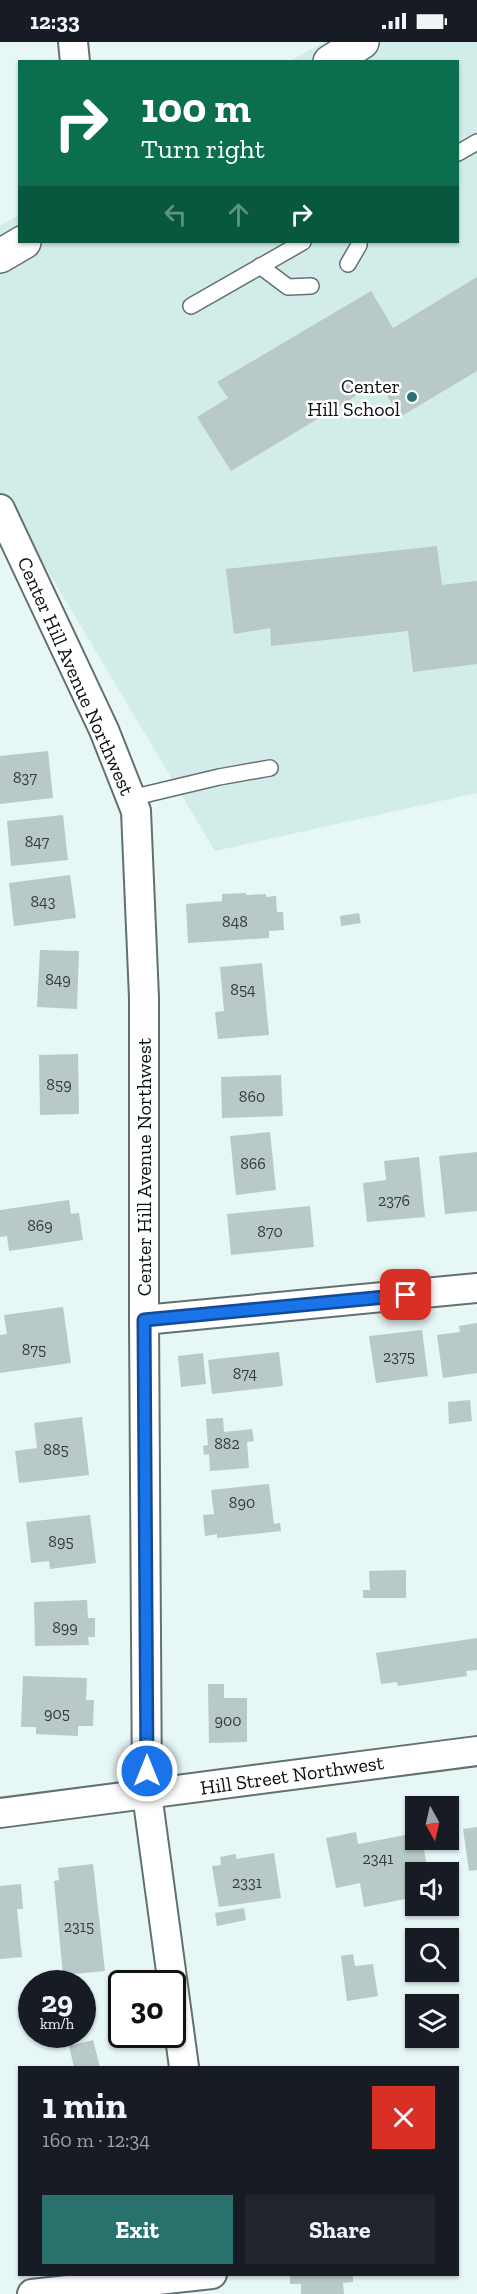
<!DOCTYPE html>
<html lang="en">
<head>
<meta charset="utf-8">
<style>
  :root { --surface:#171b24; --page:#20242c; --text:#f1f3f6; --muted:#9ea1a6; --accent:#28716d }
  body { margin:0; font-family:"Zilla Slab",serif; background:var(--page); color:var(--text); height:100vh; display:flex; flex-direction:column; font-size:22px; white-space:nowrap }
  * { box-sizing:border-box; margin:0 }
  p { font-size:20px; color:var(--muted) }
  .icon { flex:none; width:33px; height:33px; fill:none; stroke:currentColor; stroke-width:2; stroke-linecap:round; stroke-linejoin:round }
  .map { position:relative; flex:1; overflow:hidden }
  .panel { position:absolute; left:18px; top:2024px; width:441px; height:210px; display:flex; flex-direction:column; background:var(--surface); border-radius:0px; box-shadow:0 2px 4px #0004 }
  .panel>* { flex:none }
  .banner { position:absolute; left:18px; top:18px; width:441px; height:183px; border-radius:0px; box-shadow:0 2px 4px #0004; background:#0b6e4f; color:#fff; overflow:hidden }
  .needle { width:39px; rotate:172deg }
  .fabs { position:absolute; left:405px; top:1754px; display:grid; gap:12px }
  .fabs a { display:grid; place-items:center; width:54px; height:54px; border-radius:0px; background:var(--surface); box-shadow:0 2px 4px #0004; font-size:30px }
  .speed { position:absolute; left:18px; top:1928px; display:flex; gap:12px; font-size:30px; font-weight:700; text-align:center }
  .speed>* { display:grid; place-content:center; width:78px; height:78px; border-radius:50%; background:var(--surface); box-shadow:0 2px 4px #0004; line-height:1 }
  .speed small { font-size:15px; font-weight:400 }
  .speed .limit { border:3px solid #111; border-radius:9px; background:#fff; color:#111 }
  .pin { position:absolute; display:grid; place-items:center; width:51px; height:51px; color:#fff; margin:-26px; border-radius:12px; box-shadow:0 3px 9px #0006 }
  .me { position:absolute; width:66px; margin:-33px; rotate:0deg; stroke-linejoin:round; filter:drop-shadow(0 0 4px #0008) }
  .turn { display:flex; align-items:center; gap:21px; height:126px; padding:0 24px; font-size:27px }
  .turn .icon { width:78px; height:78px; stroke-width:2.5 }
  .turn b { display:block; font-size:42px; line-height:51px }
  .lanes { display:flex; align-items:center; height:57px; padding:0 24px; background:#0003; justify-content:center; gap:30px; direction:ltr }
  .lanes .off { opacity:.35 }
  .round { display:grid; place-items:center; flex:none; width:63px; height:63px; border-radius:0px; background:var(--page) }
  .head { display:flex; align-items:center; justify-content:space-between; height:102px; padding:0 24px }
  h1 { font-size:36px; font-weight:700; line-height:45px }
  .button { display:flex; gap:12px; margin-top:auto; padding:12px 24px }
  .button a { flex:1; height:69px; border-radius:0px; background:var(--accent); color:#fff; font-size:24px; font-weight:700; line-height:69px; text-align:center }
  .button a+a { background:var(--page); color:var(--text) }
  .status { display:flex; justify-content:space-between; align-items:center; height:42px; padding:0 30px; background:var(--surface); direction:ltr }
  .status svg { height:16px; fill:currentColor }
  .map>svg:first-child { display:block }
  .built { fill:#d2ecea }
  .building { fill:#b8c9c7 }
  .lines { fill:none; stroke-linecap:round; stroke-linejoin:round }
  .lane-casing { stroke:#627170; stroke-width:18 }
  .street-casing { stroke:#627170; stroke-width:32 }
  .primary-casing { stroke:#627170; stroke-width:36 }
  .lane { stroke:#fff; stroke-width:15 }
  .street { stroke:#fff; stroke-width:28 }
  .primary { stroke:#fff; stroke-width:33 }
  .route-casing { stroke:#114b97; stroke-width:15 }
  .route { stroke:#1a73e8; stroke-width:10 }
  .poi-dot { fill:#28716d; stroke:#fff; stroke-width:2 }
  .labels { text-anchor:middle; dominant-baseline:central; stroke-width:5; stroke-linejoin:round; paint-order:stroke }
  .number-label { font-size:16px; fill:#353d3c }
  .poi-label { font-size:20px; fill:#090e0e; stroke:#fff; text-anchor:end }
  .street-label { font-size:20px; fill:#090e0e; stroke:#fff }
</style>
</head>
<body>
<div class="status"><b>12:33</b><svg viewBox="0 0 49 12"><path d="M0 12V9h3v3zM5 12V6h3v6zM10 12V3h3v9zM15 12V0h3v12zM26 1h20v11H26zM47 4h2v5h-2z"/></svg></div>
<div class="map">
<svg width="477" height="2252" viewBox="0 0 477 2252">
  <rect width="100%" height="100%" fill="#e6f7f5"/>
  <!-- built -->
  <path class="built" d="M324 0H477V751L215 809 2 452 0 453V184L19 173 20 200H458V20L290 19Z"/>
  <!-- building -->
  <path class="building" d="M477 235V329L400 375 379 340 231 429 197 375 228 356 217 340 371 249 393 286Z
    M437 504 442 543 477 539V622L413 630 408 589 271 604 270 586 234 592 226 527Z
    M48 709 53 756 0 762V714Z
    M63 773 68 818 11 824 7 779Z
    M70 833 76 876 14 884 9 841Z
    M246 851V853L266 852V855L276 854 277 870H283L284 888 269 889V896L188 901 186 862 222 859V852Z
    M359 871 361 881 341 884 340 874Z
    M40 908 79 909 77 967 37 965Z
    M262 921 269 993 218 997 215 970 224 969 220 925Z
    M78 1012 79 1072 40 1073 39 1013Z
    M281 1033 283 1074 222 1076 221 1035Z
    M270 1090 276 1148 236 1153 230 1094Z
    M477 1110V1169L445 1172 439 1114Z
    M419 1115 425 1175 367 1180 363 1141 386 1138 384 1119Z
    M69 1158 71 1172 79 1171 83 1198 9 1209 7 1194 0 1195V1168Z
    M310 1164 314 1205 231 1213 227 1172Z
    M63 1265 71 1321 0 1331V1293L7 1292 4 1273Z
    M477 1281V1331L443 1336 437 1293 460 1290 459 1284Z
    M422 1288 428 1334 376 1341 369 1294Z
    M279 1310 283 1344 212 1352 208 1318Z
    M203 1311 206 1342 181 1345 178 1314Z
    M470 1358 472 1379 449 1382 448 1360Z
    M82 1375 89 1433 19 1441 15 1409 37 1406 34 1381Z
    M223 1376 224 1390 252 1387 254 1399 247 1400 249 1426 210 1429 209 1412 204 1413 203 1404 208 1403 206 1377Z
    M269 1442 274 1482 280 1481 281 1489 217 1496V1492L205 1494 203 1473 214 1472 211 1448Z
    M90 1473 96 1521 50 1527 49 1519 31 1521 26 1480Z
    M406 1528V1556H363V1548H370L369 1529Z
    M87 1558 88 1576H95V1595H88L89 1603 35 1604 34 1560Z
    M477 1596V1628L466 1629 467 1634 398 1644 397 1640 381 1642 376 1611Z
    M23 1634 87 1636 86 1658H94L93 1684H78V1694L36 1692V1685H21Z
    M208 1642H224V1656H247V1700L209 1701Z
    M477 1785V1828L469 1829 463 1787Z
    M356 1790 358 1802 416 1791V1797H422L428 1830H416V1855L364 1865 360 1841 336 1846 326 1796Z
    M274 1811 281 1856 219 1865 212 1824 221 1823 220 1815 236 1812V1817Z
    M93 1822 105 1929 63 1933 54 1839 59 1838 58 1826Z
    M21 1842 23 1867H17L22 1915 0 1917V1844Z
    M244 1866 246 1878 217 1884 215 1871Z
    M353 1912 355 1924 373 1922 378 1954 347 1959 341 1914Z
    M93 1998 100 2025H74L69 2004Z
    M290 2232H353V2240L343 2241 344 2252H301V2242H290Z"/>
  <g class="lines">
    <!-- lane casing -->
    <g class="lane-casing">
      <path id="lane" d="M458 111 477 100
        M348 222 359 203V200
        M260 224 288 245 311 244
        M191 264 303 200
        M131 756 219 735 270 726"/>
    </g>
    <!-- street casing -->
    <g class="street-casing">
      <path id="street" d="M73 0 75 20
        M0 467 104 688 136 769 144 956V1278L147 1752 184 2025
        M144 1278 477 1246
        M0 1771 477 1709
        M32 2252 212 2232"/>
    </g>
    <!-- primary casing -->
    <g class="primary-casing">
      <path id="primary" d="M330 20 362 0
        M0 214 24 200"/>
    </g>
    <!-- lane -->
    <use href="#lane" class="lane"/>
    <!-- street -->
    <use href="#street" class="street"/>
    <!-- primary -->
    <use href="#primary" class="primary"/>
  </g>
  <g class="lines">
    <!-- route casing -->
    <g class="route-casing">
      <path id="route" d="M147 1729 144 1278 406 1253"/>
    </g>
    <!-- route -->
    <use href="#route" class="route"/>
  </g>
  <!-- markers -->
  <circle class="poi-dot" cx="412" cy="355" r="6"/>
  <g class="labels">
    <!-- number labels -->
    <g class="number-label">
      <text x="25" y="735">837</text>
      <text x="37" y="799">847</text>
      <text x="43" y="859">843</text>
      <text x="235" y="879">848</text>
      <text x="58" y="937">849</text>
      <text x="243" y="947">854</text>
      <text x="59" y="1042">859</text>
      <text x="252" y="1054">860</text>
      <text x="253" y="1121">866</text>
      <text x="394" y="1158">2376</text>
      <text x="40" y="1183">869</text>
      <text x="270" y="1189">870</text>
      <text x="34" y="1307">875</text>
      <text x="399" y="1314">2375</text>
      <text x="245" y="1331">874</text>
      <text x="227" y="1401">882</text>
      <text x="56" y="1407">885</text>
      <text x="242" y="1460">890</text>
      <text x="61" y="1499">895</text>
      <text x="65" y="1585">899</text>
      <text x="57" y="1671">905</text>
      <text x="228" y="1678">900</text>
      <text x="378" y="1816">2341</text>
      <text x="247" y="1840">2331</text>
      <text x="79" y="1884">2315</text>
    </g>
    <!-- poi labels -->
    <g class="poi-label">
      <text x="400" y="344">Center<tspan x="400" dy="23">Hill School</tspan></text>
    </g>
    <!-- street labels -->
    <g class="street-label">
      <text transform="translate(76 634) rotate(66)">Center Hill Avenue Northwest</text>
      <text transform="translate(144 1125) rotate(-90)">Center Hill Avenue Northwest</text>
      <text transform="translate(292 1733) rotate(-8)">Hill Street Northwest</text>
    </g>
  </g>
</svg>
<div class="fabs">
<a><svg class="needle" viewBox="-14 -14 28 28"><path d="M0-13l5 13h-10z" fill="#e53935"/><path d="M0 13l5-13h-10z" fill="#9ea1a6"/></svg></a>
<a><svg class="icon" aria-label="sound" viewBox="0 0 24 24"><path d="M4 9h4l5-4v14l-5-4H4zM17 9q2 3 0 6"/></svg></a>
<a><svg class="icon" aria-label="search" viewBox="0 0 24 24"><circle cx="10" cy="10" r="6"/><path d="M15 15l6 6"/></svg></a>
<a><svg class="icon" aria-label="layers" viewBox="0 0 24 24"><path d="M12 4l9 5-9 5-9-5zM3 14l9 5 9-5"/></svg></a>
</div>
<div class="speed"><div>29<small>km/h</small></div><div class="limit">30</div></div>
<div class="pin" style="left:406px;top:1253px;background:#d93025"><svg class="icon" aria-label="arrive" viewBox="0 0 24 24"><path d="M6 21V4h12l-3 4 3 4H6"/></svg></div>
<svg class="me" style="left:147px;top:1729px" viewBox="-20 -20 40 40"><circle r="17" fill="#1a73e8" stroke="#fff" stroke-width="3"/><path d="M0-11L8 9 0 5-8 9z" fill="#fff"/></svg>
<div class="banner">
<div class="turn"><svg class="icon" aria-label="right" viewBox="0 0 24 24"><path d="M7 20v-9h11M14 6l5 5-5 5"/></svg><div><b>100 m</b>Turn right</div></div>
<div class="lanes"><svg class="icon off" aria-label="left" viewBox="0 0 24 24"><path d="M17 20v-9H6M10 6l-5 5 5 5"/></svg><svg class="icon off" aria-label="ahead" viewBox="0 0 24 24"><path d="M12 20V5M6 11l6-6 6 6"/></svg><svg class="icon" aria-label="right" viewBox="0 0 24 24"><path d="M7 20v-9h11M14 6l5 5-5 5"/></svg></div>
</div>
<section class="panel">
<div class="head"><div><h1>1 min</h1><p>160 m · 12:34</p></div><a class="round" style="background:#d93025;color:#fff"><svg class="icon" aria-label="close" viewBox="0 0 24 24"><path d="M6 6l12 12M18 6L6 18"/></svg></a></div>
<div class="button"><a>Exit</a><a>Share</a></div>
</section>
</div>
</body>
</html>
